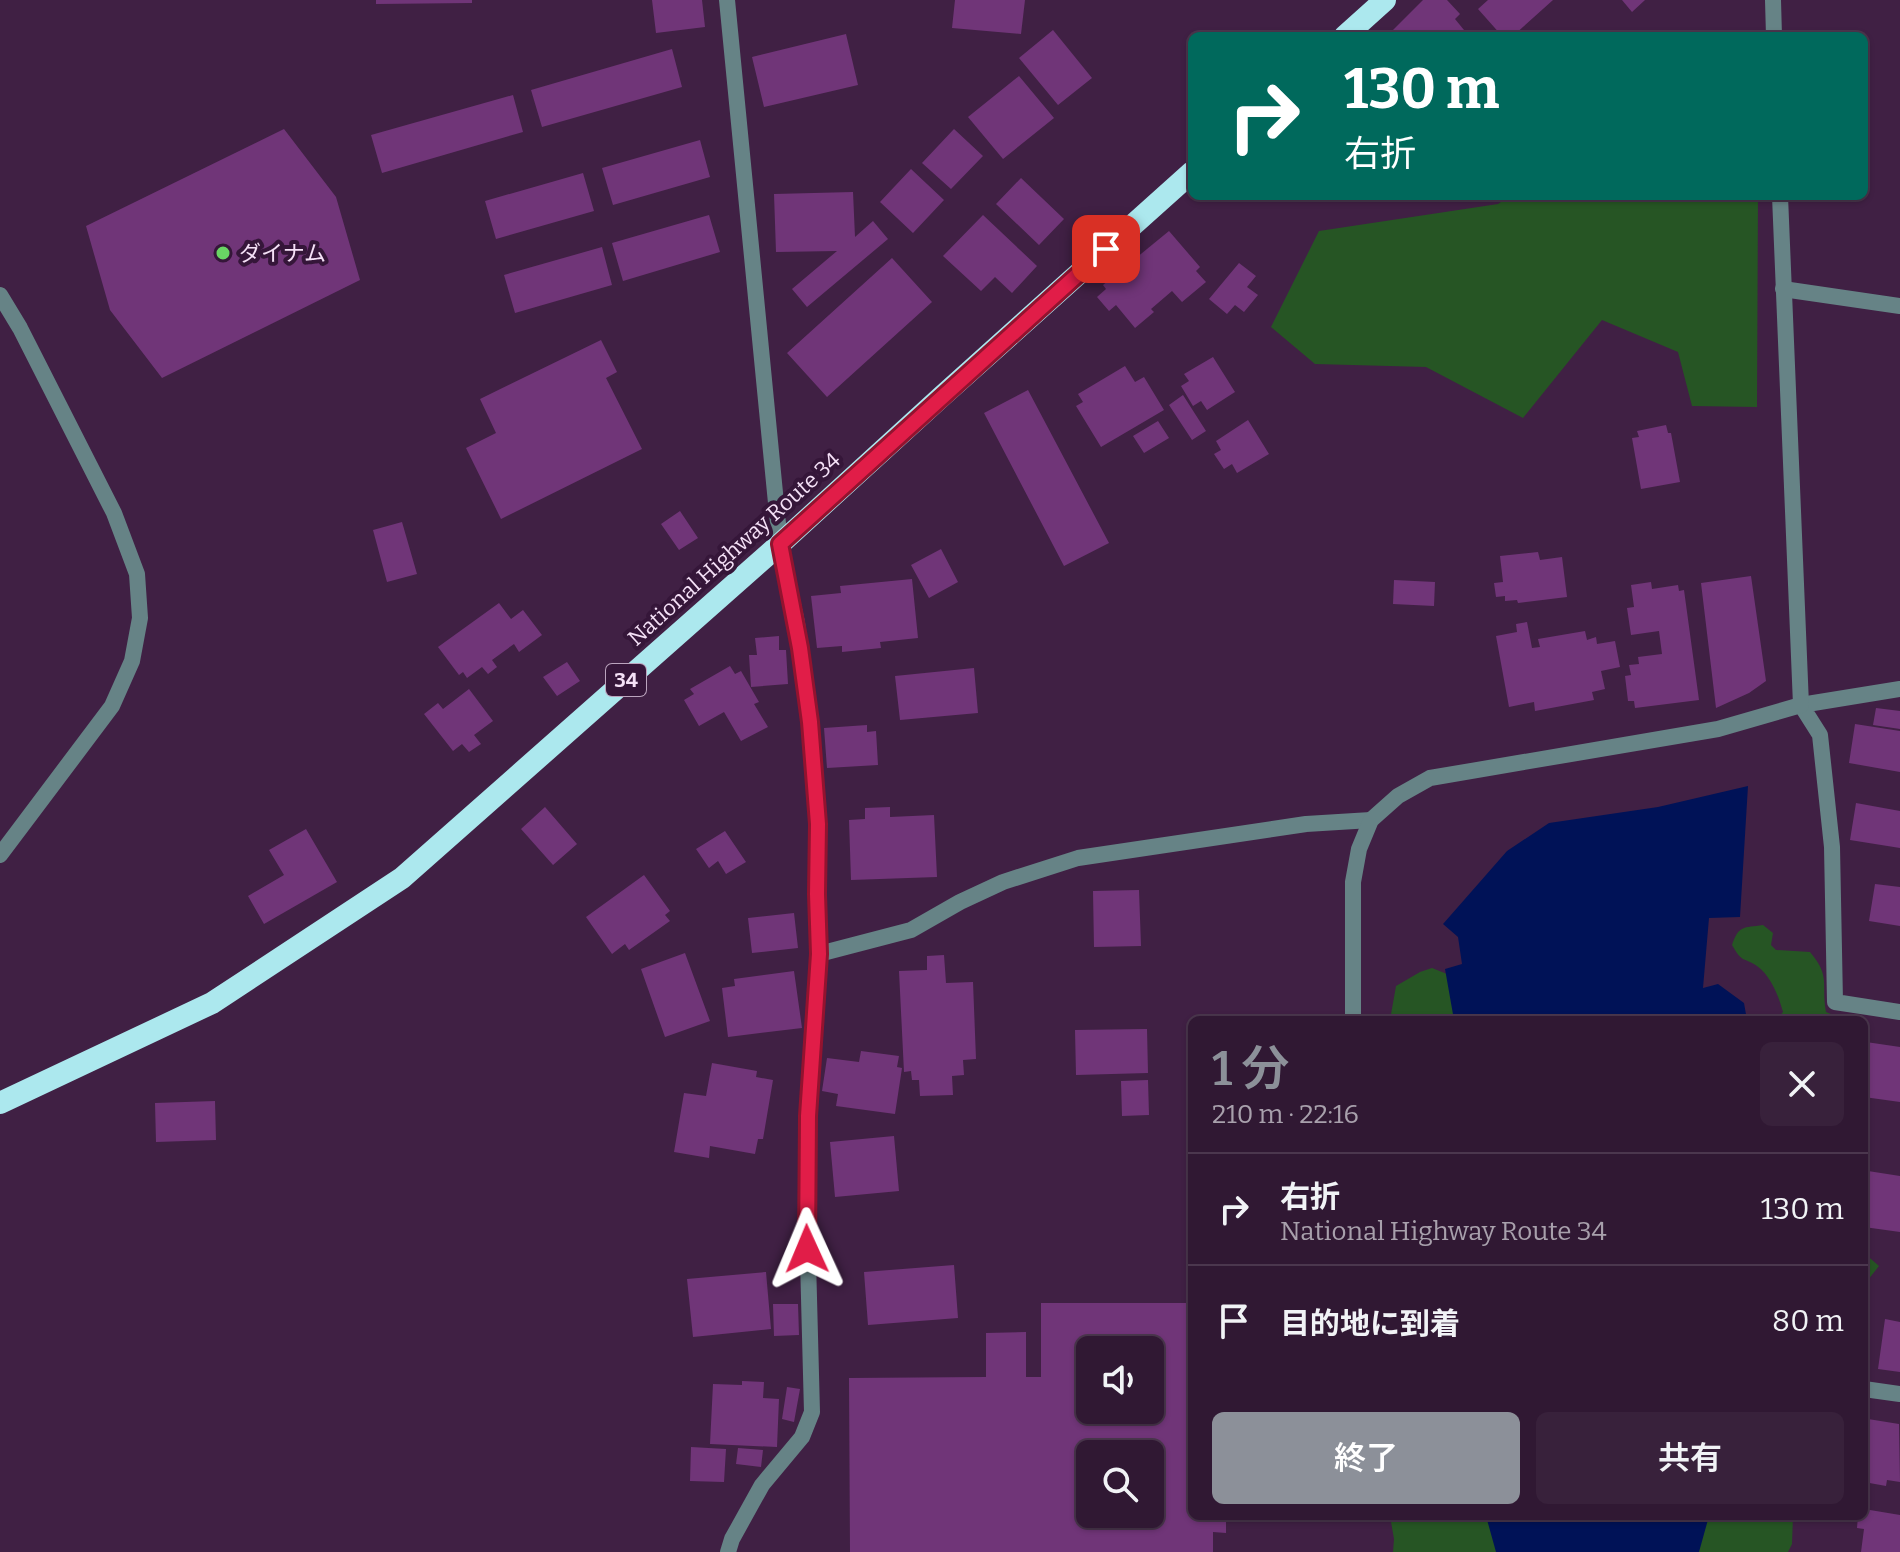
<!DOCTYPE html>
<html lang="ja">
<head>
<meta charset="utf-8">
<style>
  :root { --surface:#301833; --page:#38213b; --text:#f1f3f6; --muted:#a8a0ac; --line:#4b374e; --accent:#8c9099 }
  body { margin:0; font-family:Bitter,"Noto Sans JP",serif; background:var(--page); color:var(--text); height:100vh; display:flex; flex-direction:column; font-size:30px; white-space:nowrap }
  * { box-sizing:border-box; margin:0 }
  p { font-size:26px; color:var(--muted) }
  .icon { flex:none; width:44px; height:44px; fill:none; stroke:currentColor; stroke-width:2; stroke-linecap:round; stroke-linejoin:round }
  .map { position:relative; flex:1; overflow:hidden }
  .drawer { position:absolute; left:1188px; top:1016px; width:680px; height:504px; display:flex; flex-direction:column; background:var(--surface); border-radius:12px; box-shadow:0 2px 6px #0004,0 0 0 2px var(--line) }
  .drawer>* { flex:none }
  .hud { position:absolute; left:1188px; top:32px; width:680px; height:168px; border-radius:12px; box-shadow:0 2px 6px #0004,0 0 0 2px var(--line); background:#00695c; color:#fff; overflow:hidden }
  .tools { position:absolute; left:1076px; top:1336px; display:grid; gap:16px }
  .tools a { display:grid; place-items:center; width:88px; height:88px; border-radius:12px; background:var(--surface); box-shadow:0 2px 6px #0004,0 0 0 2px var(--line); font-size:40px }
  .pin { position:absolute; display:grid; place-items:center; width:68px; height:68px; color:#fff; margin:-34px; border-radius:16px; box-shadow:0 4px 12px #0006 }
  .me { position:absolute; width:88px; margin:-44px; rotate:359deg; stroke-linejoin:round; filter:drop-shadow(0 0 6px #0008) }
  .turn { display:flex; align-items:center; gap:28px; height:168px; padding:0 24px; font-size:36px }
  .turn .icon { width:104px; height:104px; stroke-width:2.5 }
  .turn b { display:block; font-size:56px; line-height:68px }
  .round { display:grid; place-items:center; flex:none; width:84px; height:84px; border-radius:12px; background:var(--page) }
  .headline { display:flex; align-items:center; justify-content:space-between; height:136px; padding:0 24px }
  h1 { font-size:48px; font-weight:600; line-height:60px; color:var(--accent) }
  .primary-button { display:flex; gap:16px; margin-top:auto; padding:16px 24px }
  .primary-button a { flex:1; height:92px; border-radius:12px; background:var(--accent); color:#fff; font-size:32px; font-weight:600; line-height:92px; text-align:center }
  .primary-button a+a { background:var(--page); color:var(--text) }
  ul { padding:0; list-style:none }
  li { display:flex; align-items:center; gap:24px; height:112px; padding:0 24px; border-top:2px solid var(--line) }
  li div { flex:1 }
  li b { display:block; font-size:30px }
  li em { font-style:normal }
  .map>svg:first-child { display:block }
  .green { fill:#265524 }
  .water { fill:#001257 }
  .building { fill:#703578; fill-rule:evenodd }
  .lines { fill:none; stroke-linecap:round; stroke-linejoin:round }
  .service { stroke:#668386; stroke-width:16 }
  .minor { stroke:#668386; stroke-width:16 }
  .tertiary { stroke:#668386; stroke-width:16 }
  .trunk { stroke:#ace8ee; stroke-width:22 }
  .route-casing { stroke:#92132f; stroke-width:20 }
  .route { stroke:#e11d48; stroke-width:14 }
  .poi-dot { fill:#69d464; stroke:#351639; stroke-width:3 }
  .labels { text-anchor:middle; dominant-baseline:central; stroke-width:8; stroke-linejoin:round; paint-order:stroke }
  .shield { fill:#351639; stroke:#bba4be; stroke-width:2 }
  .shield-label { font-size:20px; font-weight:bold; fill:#f5e1f7 }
  .poi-label { font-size:22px; fill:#f5e1f7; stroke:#351639; text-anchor:start }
  .street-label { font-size:22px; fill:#f5e1f7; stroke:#351639 }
</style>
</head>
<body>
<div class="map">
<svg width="1900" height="1552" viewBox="0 0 1900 1552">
  <rect width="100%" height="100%" fill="#402044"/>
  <!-- green -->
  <path class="green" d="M1510 196H1758L1757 407 1692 406 1678 352 1602 320 1523 418 1426 367 1315 364 1271 327 1319 231 1498 204Z
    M1763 925 1773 933 1771 945 1776 950 1810 952C1831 977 1821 983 1826 1012L1841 1018 1842 1020H1776L1783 1012C1779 997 1771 976 1757 966 1742 956 1743 964 1732 945 1739 925 1743 928 1763 925Z
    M1432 968 1462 980 1472 1020H1390L1396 986 1420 972Z
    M1864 1253 1879 1266 1864 1285Z
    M1390 1516H1528L1569 1552H1393L1394 1539Z
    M1689 1516H1793L1792 1544 1788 1552H1688Z"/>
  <!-- water -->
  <path class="water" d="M1748 786 1740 917 1709 918 1703 988 1718 984 1744 1003 1747 1020H1454L1445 969 1462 964 1458 937 1443 924 1507 851 1549 823 1658 807Z
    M1486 1516H1709L1699 1552H1496Z"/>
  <!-- building -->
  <path class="building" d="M376 0H472V3L376 4Z
    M652 0H702L705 27 656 33Z
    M955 0H1025L1021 34 952 28Z
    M1423 0H1447L1460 14 1455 19 1464 30 1458 36H1399L1393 30Z
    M1488 0H1553L1513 36H1502L1478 9Z
    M1622 0H1645L1632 12Z
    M1053 30 1092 78 1058 105 1019 58Z
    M846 34 858 85 764 107 752 57Z
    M672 49 682 87 542 127 531 90Z
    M1019 76 1054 118 1003 159 968 117Z
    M513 95 523 132 382 173 371 135Z
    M284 129 336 197 360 280 162 378 110 310 86 226Z
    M954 129 983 156 951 189 922 163Z
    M700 140 710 177 613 205 602 168Z
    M911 169 944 200 913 233 880 202Z
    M583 173 594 211 496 239 485 201Z
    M1021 178 1064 219 1039 245 996 204Z
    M853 192 855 237 873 221 888 239 807 307 792 289 837 251 776 252 774 194Z
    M709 215 720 252 623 281 612 243Z
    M983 215 1037 266 1012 293 995 277 981 291 943 256Z
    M1169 231 1200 267 1196 271 1206 282 1182 302 1172 291 1151 309 1154 312 1135 328 1116 305 1109 311 1097 297 1106 289 1103 285Z
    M602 247 612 285 515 313 504 275Z
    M892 258 932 302 827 397 787 353Z
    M1239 263 1256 276 1247 287 1258 295 1244 312 1235 305 1227 314 1209 299Z
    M601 340 617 372 606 378 642 449 501 519 466 448 496 433 480 399Z
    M1213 357 1235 392 1207 410 1201 401 1193 406 1181 386 1189 381 1184 374Z
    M1125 366 1135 382 1144 377 1164 410 1101 447 1076 406 1083 402 1078 394Z
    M1028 390 1109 543 1064 566 984 413Z
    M1183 395 1206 431 1192 440 1169 405Z
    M1248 420 1269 454 1237 473 1232 464 1224 469 1214 454 1221 450 1216 441Z
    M1158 421 1169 438 1144 453 1133 436Z
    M1666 425 1668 433H1671L1680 482 1641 489 1632 438 1639 437 1637 431Z
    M680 511 698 538 679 550 661 524Z
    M402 522 417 574 387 582 373 530Z
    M941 549 958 582 929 598 911 565Z
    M1538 552 1540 560 1562 557 1567 597 1518 603 1517 600 1505 601V596L1496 597 1494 583 1503 582 1500 556Z
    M1751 576 1766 681 1749 693 1716 708 1701 583Z
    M912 579 918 638 880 642 881 648 842 652V646L817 648 811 596 841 593 840 586Z
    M1394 580 1435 582 1434 606 1393 604Z
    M1651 582 1652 589 1678 585 1679 591 1684 590 1699 700 1635 708 1634 701H1628L1625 676 1631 675 1629 665 1639 664 1638 657 1662 654 1659 631 1631 635 1627 608 1634 607 1631 585Z
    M499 603 511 619 523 610 542 635 519 652 514 644 492 660 497 667 488 674 482 667 467 678 463 672 459 675 438 647Z
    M1527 622 1532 648 1540 647 1538 639 1585 631 1587 640 1596 637 1597 644 1615 641 1620 667 1601 671 1605 689 1592 692 1594 700 1535 711 1534 702 1509 707 1496 636 1517 632 1516 624Z
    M779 636V650H786L788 684 751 687 749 655H757L755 638Z
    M567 662 580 681 557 696 543 677Z
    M730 666 735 674 741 671 759 702 754 704 768 727 741 741 724 712 699 726 684 700 694 694 690 689Z
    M974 668 978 713 900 720 895 676Z
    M469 689 493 721 474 735 481 744 469 752 462 744 453 751 424 714 438 703 443 709Z
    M1876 708 1900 711V729L1873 725Z
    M1855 724 1900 731V772L1849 763Z
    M867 725V732L876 731 878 765 827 768 824 728Z
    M1856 803 1900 811V848L1850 840Z
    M545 807 577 844 553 865 521 829Z
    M890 807V817L934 815 937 877 851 880 849 820 865 819V808Z
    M306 829 337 882 264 924 248 896 284 875 269 850Z
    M725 831 746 862 726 874 718 861 709 868 696 849Z
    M644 875 670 911 665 915 670 921 629 950 625 944 612 954 586 917Z
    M1875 884 1900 887V926L1869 921Z
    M1139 890 1141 946 1094 947 1093 891Z
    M794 913 798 948 752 953 748 918Z
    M685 953 710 1021 665 1037 641 969Z
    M944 955 946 983 973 982 976 1059 963 1060 964 1075 952 1076 953 1095 920 1096 919 1080H912L911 1071 904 1072 899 971 927 970V956Z
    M794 971 802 1028 728 1037 722 988 735 986 734 979Z
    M1147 1029 1148 1073 1076 1075 1075 1030Z
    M1866 1042 1900 1047V1102L1864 1097V1057Z
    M861 1051 899 1056 897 1067 902 1068 895 1114 836 1106 838 1094 822 1091 827 1058 859 1062Z
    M712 1063 757 1071 756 1077 773 1080 763 1139H758L755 1154 710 1146 709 1158 674 1152 684 1093 706 1096Z
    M1148 1080 1149 1115 1122 1116 1121 1081Z
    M215 1101 216 1140 156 1142 155 1103Z
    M894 1136 899 1191 835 1197 830 1142Z
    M1868 1171 1900 1176V1232L1864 1227V1198Z
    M954 1265 958 1318 868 1325 864 1272Z
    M766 1272 771 1329 693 1337 687 1279Z
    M1041 1303H1186V1381H1192V1516H1226V1533L1213 1532V1552H850L849 1378 986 1377V1333L1026 1332V1377H1041ZM1090 1350H1150V1410H1090ZM1090 1454H1150V1514H1090Z
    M773 1304H798L799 1335 774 1336Z
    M1885 1319 1900 1322V1372L1878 1369Z
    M742 1381 764 1382 763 1398 779 1399 777 1447 710 1444 713 1384 742 1385Z
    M787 1387 800 1389 794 1422 782 1419Z
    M1868 1419 1899 1424 1900 1482 1887 1480 1886 1486 1864 1482V1429H1867Z
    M691 1447 726 1449 724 1482 690 1481Z
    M738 1448 763 1450 761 1467 736 1464Z
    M1864 1509 1900 1515V1552H1861L1864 1529 1857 1528 1858 1516H1864Z"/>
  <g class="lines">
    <!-- service -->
    <path class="service" d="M1783 289 1900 306
      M1864 1389 1900 1394"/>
    <!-- minor -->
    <path class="minor" d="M727 0 780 544 797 623 810 722 818 824 817 894 819 954 911 930 960 902 1003 882 1078 858 1306 824 1371 820
      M1900 689 1801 705 1820 735 1832 847 1835 1002 1900 1012
      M728 1552 732 1539 762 1485 802 1437 812 1412 807 1222 808 1116 819 954"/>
    <!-- tertiary -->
    <path class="tertiary" d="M1773 0 1774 36
      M0 295 20 328 114 513 137 574 140 618 132 661 112 706 0 855
      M1353 1020V882L1359 849 1371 820 1398 796 1430 778 1718 729 1801 705 1780 196"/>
    <!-- trunk -->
    <path class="trunk" d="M1345 36 1385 0
      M0 1103 212 1003 402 878 780 544 941 397 1192 172"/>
  </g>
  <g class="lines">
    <!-- route casing -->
    <g class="route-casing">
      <path id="route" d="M807 1249 808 1116 819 954 817 894 818 824 810 722 800 648 780 544 1106 249"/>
    </g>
    <!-- route -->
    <use href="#route" class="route"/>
  </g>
  <!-- markers -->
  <circle class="poi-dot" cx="223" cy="253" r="8"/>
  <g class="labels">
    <!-- shield labels -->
    <rect class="shield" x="606" y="664" width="40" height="32" rx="6"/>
    <g class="shield-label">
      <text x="626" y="680">34</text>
    </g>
    <!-- poi labels -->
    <g class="poi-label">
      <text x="239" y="253">ダイナム</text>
    </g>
    <!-- street labels -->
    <g class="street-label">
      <text transform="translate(734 549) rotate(-42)">National Highway Route 34</text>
    </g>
  </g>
</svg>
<div class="tools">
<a><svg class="icon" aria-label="sound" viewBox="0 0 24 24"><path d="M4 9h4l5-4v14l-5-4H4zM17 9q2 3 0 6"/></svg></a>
<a><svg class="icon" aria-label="search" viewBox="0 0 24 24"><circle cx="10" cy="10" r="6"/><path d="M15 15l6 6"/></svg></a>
</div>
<div class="pin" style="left:1106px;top:249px;background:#d93025"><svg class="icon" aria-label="arrive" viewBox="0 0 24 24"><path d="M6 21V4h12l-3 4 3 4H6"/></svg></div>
<svg class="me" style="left:807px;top:1249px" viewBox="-20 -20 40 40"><path d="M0-17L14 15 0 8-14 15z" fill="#e11d48" stroke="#fff" stroke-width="4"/></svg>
<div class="hud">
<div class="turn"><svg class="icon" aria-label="right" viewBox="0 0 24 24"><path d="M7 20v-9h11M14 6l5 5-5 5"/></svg><div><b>130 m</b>右折</div></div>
</div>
<section class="drawer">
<div class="headline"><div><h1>1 分</h1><p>210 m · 22:16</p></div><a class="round"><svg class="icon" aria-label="close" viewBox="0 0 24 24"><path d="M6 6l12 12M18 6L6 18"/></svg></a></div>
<ul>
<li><svg class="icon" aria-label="right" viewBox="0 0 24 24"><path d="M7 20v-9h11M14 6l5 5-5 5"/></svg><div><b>右折</b><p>National Highway Route 34</p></div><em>130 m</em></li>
<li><svg class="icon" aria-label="arrive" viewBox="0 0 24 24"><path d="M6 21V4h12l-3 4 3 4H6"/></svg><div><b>目的地に到着</b></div><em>80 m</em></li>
</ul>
<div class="primary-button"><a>終了</a><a>共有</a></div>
</section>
</div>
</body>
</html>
